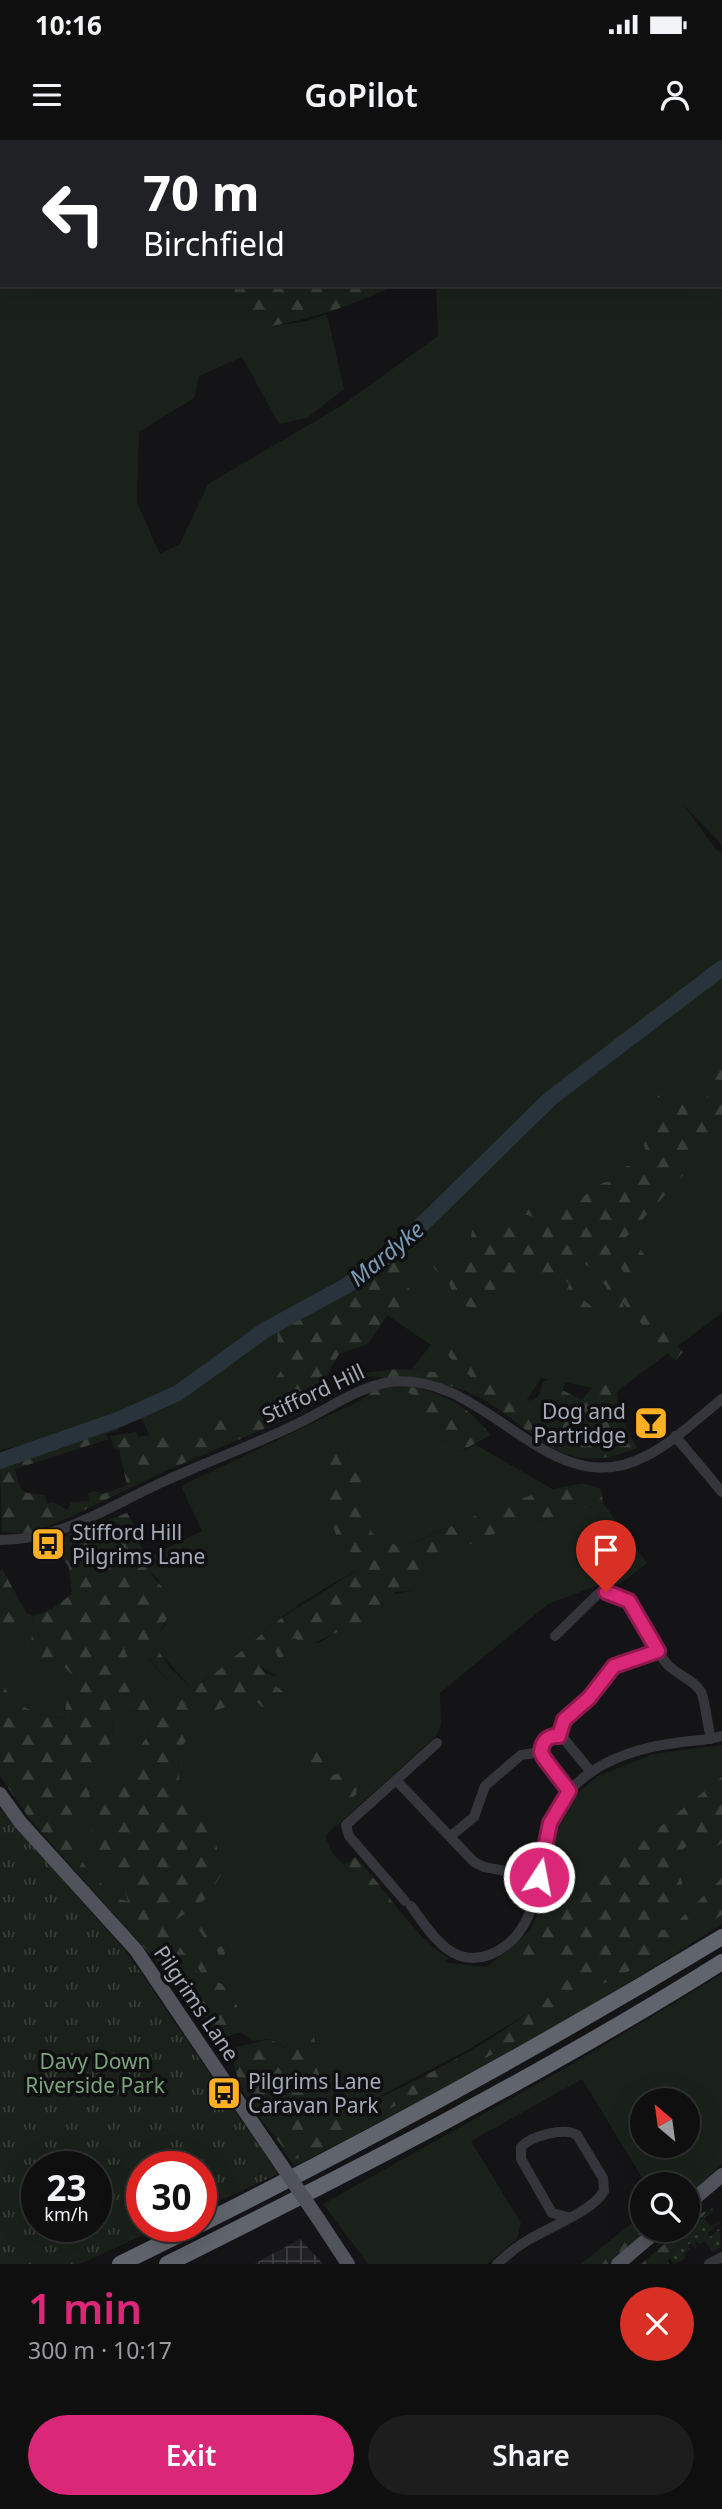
<!DOCTYPE html>
<html lang="en">
<head>
<meta charset="utf-8">
<style>
  :root { --surface:#0f0f10; --page:#1d1d1e; --text:#f1f3f6; --muted:#9b9c9f; --line:#2f2f30; --accent:#db2777 }
  body { margin:0; font-family:"Noto Sans",sans-serif; background:var(--page); color:var(--text); height:100vh; display:flex; flex-direction:column; font-size:26px; white-space:nowrap }
  * { box-sizing:border-box; margin:0 }
  p { font-size:23px; color:var(--muted) }
  .icon { flex:none; width:38px; height:38px; fill:none; stroke:currentColor; stroke-width:2; stroke-linecap:round; stroke-linejoin:round }
  .map { position:relative; height:2124px; overflow:hidden }
  .drawer { display:flex; flex-direction:column; background:var(--surface); flex:1 }
  .drawer>* { flex:none }
  .banner { position:absolute; left:0px; top:0px; width:723px; height:147px; box-shadow:0 7px 28px #0002,0 0 0 2px var(--line); background:#202124; color:#fff; overflow:hidden }
  .needle { width:46px; rotate:331deg }
  .tools { position:absolute; left:630px; top:1948px; display:grid; gap:14px }
  .tools a { display:grid; place-items:center; width:70px; height:70px; border-radius:50%; background:var(--surface); box-shadow:0 7px 28px #0002,0 0 0 2px var(--line); font-size:35px }
  .speed { position:absolute; left:21px; top:2011px; display:flex; gap:14px; font-size:35px; font-weight:700; text-align:center }
  .speed>* { display:grid; place-content:center; width:91px; height:91px; border-radius:50%; background:var(--surface); box-shadow:0 7px 28px #0002,0 0 0 2px var(--line); line-height:1 }
  .speed small { font-size:18px; font-weight:400 }
  .speed .limit { border:10px solid #d22; background:#fff; color:#111 }
  .pin { position:absolute; display:grid; place-items:center; width:60px; height:60px; color:#fff; margin:-72px -30px; border-radius:50% 50% 50% 0; rotate:-45deg; box-shadow:0 0 7px #0007 }
  .pin .icon { rotate:45deg }
  .me { position:absolute; width:77px; margin:-38px; rotate:11deg; stroke-linejoin:round; filter:drop-shadow(0 0 5px #0008) }
  .turn { display:flex; align-items:center; gap:24px; height:147px; padding:0 28px; font-size:32px }
  .turn .icon { width:91px; height:91px; stroke-width:2.5 }
  .turn b { display:block; font-size:49px; line-height:60px }
  .round { display:grid; place-items:center; flex:none; width:74px; height:74px; border-radius:37px; background:var(--page) }
  .summary { display:flex; align-items:center; justify-content:space-between; height:119px; padding:0 28px }
  h1 { font-size:42px; font-weight:600; line-height:52px; color:var(--accent) }
  .primary-button { display:flex; gap:14px; margin-top:auto; padding:14px 28px }
  .primary-button a { flex:1; height:80px; border-radius:42px; background:var(--accent); color:#fff; font-size:28px; font-weight:600; line-height:80px; text-align:center }
  .primary-button a+a { background:var(--page); color:var(--text) }
  .status { display:flex; justify-content:space-between; align-items:center; height:49px; padding:0 35px; background:var(--surface); direction:ltr }
  .status svg { height:19px; fill:currentColor }
  header { display:flex; justify-content:space-between; align-items:center; height:91px; padding:0 28px; background:var(--surface); font-size:32px; font-weight:600 }
  .map>svg:first-child { display:block }
  .industrial { fill:url(#industrial-grid) }
  .grass { fill:#1a211a; fill-rule:evenodd }
  .forest { fill:url(#forest-firs) }
  .park { fill:url(#park-tufts); fill-rule:evenodd }
  .garden { fill:url(#garden-dots) }
  .lines { fill:none; stroke-linecap:round; stroke-linejoin:round }
  .river { stroke:#29333b; stroke-width:16 }
  .minor { stroke:#34363b; stroke-width:10 }
  .major { stroke:#50535b; stroke-width:14 }
  .highway { stroke:#60646d; stroke-width:16 }
  .major-bridge { stroke:#50535b; stroke-width:14 }
  .route-casing { stroke:#8e194d; stroke-width:18 }
  .route { stroke:#db2777; stroke-width:12 }
  .labels { text-anchor:middle; dominant-baseline:central; stroke-width:7; stroke-linejoin:round; paint-order:stroke }
  .street-label { font-size:21px; fill:#a4abb8; stroke:#0f0f11 }
  .poi-label { font-size:21px; fill:#a4abb8; stroke:#0f0f11; text-anchor:start }
  .park-label { font-size:21px; fill:#79a47b; stroke:#0f0f11 }
  .water-label { font-size:23px; font-style:italic; fill:#789bb6; stroke:#0f0f11 }
</style>
</head>
<body>
<div class="status"><b>10:16</b><svg viewBox="0 0 49 12"><path d="M0 12V9h3v3zM5 12V6h3v6zM10 12V3h3v9zM15 12V0h3v12zM26 1h20v11H26zM47 4h2v5h-2z"/></svg></div>
<header><svg class="icon" aria-label="menu" viewBox="0 0 24 24"><path d="M4 6h16M4 12h16M4 18h16"/></svg>GoPilot<svg class="icon" aria-label="person" viewBox="0 0 24 24"><circle cx="12" cy="8" r="4"/><path d="M4 21q1-7 8-7t8 7"/></svg></header>
<div class="map">
<svg width="722" height="2124" viewBox="0 0 722 2124">
  <defs>
    <pattern id="industrial-grid" width="8" height="8" patternUnits="userSpaceOnUse" patternTransform="scale(1.75)"><rect width="8" height="8" fill="#202023"/><path d="M0 4h8M4 0v8" fill="none" stroke="#3d3e41"/></pattern>
    <pattern id="forest-firs" width="22" height="20" patternUnits="userSpaceOnUse" patternTransform="scale(1.75)"><rect width="22" height="20" fill="#1a211a"/><path d="M5 1l3.5 6h-7zM16 11l3.5 6h-7z" fill="#383f39"/></pattern>
    <pattern id="park-tufts" width="24" height="20" patternUnits="userSpaceOnUse" patternTransform="scale(1.75)"><rect width="24" height="20" fill="#1a211a"/><path d="M3 7l-1-3M5 7V3M7 7l1-3M15 17l-1-3M17 17v-4M19 17l1-3" fill="none" stroke="#383f39"/></pattern>
    <pattern id="garden-dots" width="8" height="8" patternUnits="userSpaceOnUse" patternTransform="scale(1.75)"><rect width="8" height="8" fill="#1a211a"/><path d="M2 2h.1M6 6h.1" fill="none" stroke="#383f39" stroke-width="1.8" stroke-linecap="round"/></pattern>
  </defs>
  <rect width="100%" height="100%" fill="#141416"/>
  <!-- industrial -->
  <path class="industrial" d="M300 2099 323 2124H254Z"/>
  <!-- grass -->
  <path class="grass" d="M0 0H51L2 2V145H232L250 189 302 182 327 174 344 249 307 278 279 284 242 217 199 236 194 258 139 292 137 362 160 414 180 404 208 344 341 266 438 196 436 145H721L722 45V705L683 664 717 711 722 712V1173L616 1252 541 1238 519 1272 465 1243 412 1228 431 1205 378 1169 325 1222 308 1258 163 1326 142 1279 0 1310Z
    M401 1250 411 1254C416 1283 437 1296 460 1312L476 1305 556 1351 451 1386 402 1408 372 1393 359 1333 342 1301 325 1341 336 1395 357 1416 359 1429C330 1445 302 1461 276 1482 249 1504 223 1533 191 1548L156 1508 149 1519 183 1559H168L159 1556V1577L150 1582 146 1598 89 1684 99 1721 118 1735 128 1761 114 1758 72 1711 77 1686 91 1662 85 1632 113 1606 112 1576 133 1570 154 1573C152 1544 134 1536 124 1508L140 1510 166 1485 159 1440 147 1430 144 1419 202 1391 181 1346 355 1263Z
    M603 1363 647 1423 620 1444 598 1445 548 1464 440 1553 441 1585 436 1596 325 1696 333 1714 432 1815 448 1823 487 1827 530 1791 542 1759 556 1690 576 1655 598 1636 653 1614 722 1605V1738L670 1789 638 1795 587 1819 568 1841 530 1872 466 1911 349 1972 328 1957 316 1926 270 1899 252 1901 241 1892 243 1874 222 1844 199 1835 176 1801V1780L207 1758 214 1694 180 1652 178 1614 199 1578 251 1556 278 1537 259 1526 276 1511 280 1521 284 1503 295 1498 318 1503 340 1491 365 1484 356 1470 367 1461 413 1450 435 1424 481 1398Z
    M26 1472 33 1476 31 1506 44 1524 64 1527 77 1539 68 1553 64 1578C41 1576 8 1567 2 1540 0 1532 1 1521 1 1513L20 1492Z
    M722 1775V1784C585 1873 440 1953 294 2026L275 1997 294 2019 320 2013 344 1993 510 1905 583 1854 639 1826 679 1793 705 1786Z
    M722 1834V2024L688 2055V2044H646L582 1939 471 2001 521 2083 517 2099 487 2124H368L323 2064 576 1922ZM642 1960H688V2006H642Z"/>
  <!-- forest -->
  <path class="forest" d="M232 145H396C344 169 306 181 249 190Z
    M719 923H722V993L606 1119 683 1212 675 1221 622 1162 629 1182H618C616 1152 597 1132 574 1115L571 1117 584 1137 581 1158 597 1171 588 1178 575 1168 572 1175 562 1171 569 1143 556 1136 546 1142 532 1126 476 1170 456 1162 449 1143 434 1128 438 1114 454 1124 463 1106 471 1098 472 1090H501L506 1075 513 1073 517 1079 536 1085 537 1078 524 1074 528 1060 537 1063 540 1070C573 1075 574 1061 599 1045 605 1041 614 1041 621 1040L626 1026 650 1028 644 1005 651 977 645 953 655 951 662 960 677 959 702 970Z
    M634 1102 644 1114 637 1132 627 1136 615 1121 625 1111H632Z
    M402 1115 412 1122 402 1142 420 1159 423 1181 408 1172 392 1168 368 1204 339 1214 326 1237 332 1255 294 1276 165 1331 68 1378 28 1394 2 1392 0 1323 119 1286 118 1290 105 1294 109 1299 15 1329C21 1354 21 1353 45 1355L47 1364 53 1362 68 1370 71 1362 89 1361 88 1354 94 1351 103 1354 127 1345 119 1308 115 1309 110 1296 136 1292 138 1297 179 1290 190 1303 194 1285 207 1275 241 1289 250 1277 260 1280 275 1260 272 1243 294 1213 277 1211 278 1188 358 1146Z
    M434 1190C447 1193 458 1197 467 1208 472 1213 474 1221 479 1227 492 1241 540 1285 542 1242L570 1232 562 1250 582 1260 602 1234 617 1243C616 1268 625 1286 637 1308 547 1347 527 1267 453 1247 423 1238 387 1239 356 1235 402 1225 444 1228 486 1250L450 1218Z
    M398 1245C436 1249 467 1263 490 1295L460 1312C437 1295 416 1284 411 1254L401 1250 359 1262 374 1250Z
    M329 1298 342 1301 359 1333 372 1393 402 1408C458 1384 519 1353 580 1344 587 1343 594 1347 601 1349L603 1363 481 1398 435 1424 413 1450 395 1452 383 1477 370 1475 367 1461 356 1470 366 1484 340 1491 305 1507 295 1498 284 1503 285 1514 280 1522 276 1512 259 1526 266 1533 278 1537 272 1543 286 1554 281 1569 262 1567 251 1556 199 1578 178 1614 180 1652 214 1694 222 1733 207 1758 176 1780V1801L199 1835 203 1836 194 1821 197 1805 210 1821 219 1814 208 1798H204L191 1777 196 1770 205 1779 219 1807 224 1805 225 1818 205 1837 222 1844 243 1874 241 1892 214 1900 172 1839 32 1682 0 1636V1432L2 1429 26 1472 20 1492 1 1513C1 1521 0 1532 2 1540 8 1566 42 1577 64 1578L68 1553 77 1539 64 1527 44 1524 31 1506 33 1476 51 1470 72 1454 69 1427 55 1406 68 1395 127 1373 137 1390 147 1430 168 1454 171 1471 156 1498 140 1511 124 1508C134 1536 152 1544 154 1573L133 1570 112 1576 113 1606 85 1632 91 1662 77 1686 72 1711 114 1758 128 1761 118 1735 99 1721 89 1684 146 1598 150 1582 159 1577V1555L168 1559 182 1558 149 1518 156 1507 170 1528 191 1548 208 1539 280 1479 359 1429C356 1411 343 1409 336 1394 325 1371 324 1337 319 1313Z
    M319 1608 328 1617 331 1635 343 1633V1641L357 1647 356 1655 340 1664 338 1660 343 1652 334 1655 323 1634H315L307 1620Z
    M722 1637V1703L711 1710 704 1694 691 1693 686 1707 674 1716 682 1742 680 1766 651 1783 648 1792 670 1789 722 1738V1775L705 1786 679 1793 639 1826 583 1854 510 1905 344 1993 320 2013 294 2019C268 1990 231 1949 233 1908L270 1899 286 1909 287 1897 300 1893 313 1895 318 1912 307 1917 316 1926 328 1957 349 1972C432 1933 525 1890 586 1820L564 1826 554 1804 543 1819 530 1824 514 1804Z
    M355 1717C387 1750 411 1794 449 1819L436 1825 414 1797 344 1725Z
    M711 2067 661 2124H641L681 2090H688V2083Z
    M642 2075V2090H648L609 2124H581Z"/>
  <!-- park -->
  <path class="park" d="M0 1669 128 1814 278 2034 201 2069V2026H142V2086H163L80 2124H0ZM37 2026H96V2086H37Z"/>
  <!-- garden -->
  <path class="garden" d="M712 2068 714 2070 704 2079 711 2086 721 2081 707 2094 710 2097 722 2086 719 2091 721 2107 713 2112 705 2101 699 2104 695 2101 696 2109 691 2103 688 2105 690 2109 684 2113 685 2119 674 2124 670 2118 667 2120 669 2124H661Z"/>
  <g class="lines">
    <!-- river -->
    <path class="river" d="M0 1321 120 1279 178 1253 265 1190 346 1146 397 1109 551 958 722 828"/>
    <!-- minor -->
    <path class="minor" d="M675 1296 722 1352
      M0 1400C63 1400 111 1365 167 1340 211 1320 256 1304 299 1283 328 1269 358 1247 390 1242 488 1230 549 1368 646 1316 674 1302 698 1278 722 1259
      M555 1496 598 1454C640 1444 646 1502 668 1525 677 1535 695 1540 701 1552 705 1560 708 1588 711 1599
      M559 1596 565 1600 591 1632
      M541 1612 569 1651
      M396 1640 474 1722 484 1727 539 1737
      M452 1695 474 1677 485 1646 521 1615 541 1612 547 1599 559 1596 564 1580 589 1558 614 1526 658 1511
      M405 1761 349 1696 346 1685 437 1603
      M411 1766C430 1792 451 1829 489 1815 556 1789 528 1696 570 1650 597 1621 637 1608 675 1603 691 1600 707 1601 722 1596
      M497 2124C504 2118 511 2111 519 2106 540 2090 592 2073 604 2051L603 2038 577 1995C564 1987 531 1996 521 2007V2019L552 2073 568 2077
      M709 2124 722 2117"/>
    <!-- major -->
    <path class="major" d="M0 1654 20 1682 136 1810 265 2001
      M688 2064 722 2035
      M319 2080 348 2124
      M618 2124 658 2090"/>
    <!-- highway -->
    <path class="highway" d="M201 2084C379 1995 552 1900 722 1797
      M120 2124 197 2086
      M167 2124C355 2030 544 1934 722 1822"/>
    <!-- major-bridge -->
    <path class="major-bridge" d="M265 2001 319 2080"/>
  </g>
  <g class="lines">
    <!-- route casing -->
    <g class="route-casing">
      <path id="route" d="M539 1737 550 1683 569 1651 544 1618 541 1612C542 1601 548 1595 559 1596L564 1580 589 1558 614 1526 658 1511 629 1461 606 1452"/>
    </g>
    <!-- route -->
    <use href="#route" class="route"/>
  </g>
  <!-- icons -->
  <defs>
    <g id="bar-square" transform="scale(1.75)"><rect x="-9" y="-9" width="18" height="18" rx="4" fill="#ffaf23" stroke="#0f0f11"/><path d="M-6-5H6L.8 .8V4.5H3.5V6h-7V4.5H-.8V.8Z" fill="#111"/></g>
    <g id="bus-square" transform="scale(1.75)"><rect x="-9" y="-9" width="18" height="18" rx="4" fill="#ffaf23" stroke="#0f0f11"/><path d="M-5-6H5V4H4V6H2V4H-2V6H-4V4H-5ZM-3.5-4V0h7V-4ZM-3.5 1.2v1.5H-2V1.2ZM2 1.2v1.5H3.5V1.2Z" fill="#111"/></g>
  </defs>
  <g fill-rule="evenodd">
    <use href="#bar-square" x="651" y="1283"/>
    <use href="#bus-square" x="48" y="1404"/>
    <use href="#bus-square" x="224" y="1953"/>
  </g>
  <g class="labels">
    <!-- street labels -->
    <g class="street-label">
      <text transform="translate(313 1253) rotate(-25)">Stifford Hill</text>
      <text transform="translate(197 1863) rotate(56)">Pilgrims Lane</text>
    </g>
    <!-- poi labels -->
    <g class="poi-label">
      <text x="626" y="1271" text-anchor="end">Dog and<tspan x="626" dy="24">Partridge</tspan></text>
      <text x="72" y="1392">Stifford Hill<tspan x="72" dy="24">Pilgrims Lane</tspan></text>
      <text x="248" y="1941">Pilgrims Lane<tspan x="248" dy="24">Caravan Park</tspan></text>
    </g>
    <!-- park labels -->
    <g class="park-label">
      <text x="95" y="1921">Davy Down<tspan x="95" dy="24">Riverside Park</tspan></text>
    </g>
    <!-- water labels -->
    <g class="water-label">
      <text transform="translate(386 1113) rotate(-39)">Mardyke</text>
    </g>
  </g>
</svg>
<div class="tools">
<a><svg class="needle" viewBox="-14 -14 28 28"><path d="M0-13l5 13h-10z" fill="#e53935"/><path d="M0 13l5-13h-10z" fill="#9b9c9f"/></svg></a>
<a><svg class="icon" aria-label="search" viewBox="0 0 24 24"><circle cx="10" cy="10" r="6"/><path d="M15 15l6 6"/></svg></a>
</div>
<div class="speed"><div>23<small>km/h</small></div><div class="limit">30</div></div>
<div class="pin" style="left:606px;top:1452px;background:#d93025"><svg class="icon" aria-label="arrive" viewBox="0 0 24 24"><path d="M6 21V4h12l-3 4 3 4H6"/></svg></div>
<svg class="me" style="left:539px;top:1737px" viewBox="-20 -20 40 40"><circle r="17" fill="#db2777" stroke="#fff" stroke-width="3"/><path d="M0-11L8 9 0 5-8 9z" fill="#fff"/></svg>
<div class="banner">
<div class="turn"><svg class="icon" aria-label="left" viewBox="0 0 24 24"><path d="M17 20v-9H6M10 6l-5 5 5 5"/></svg><div><b>70 m</b>Birchfield</div></div>
</div>
</div>
<section class="drawer">
<div class="summary"><div><h1>1 min</h1><p>300 m · 10:17</p></div><a class="round" style="background:#d93025;color:#fff"><svg class="icon" aria-label="close" viewBox="0 0 24 24"><path d="M6 6l12 12M18 6L6 18"/></svg></a></div>
<div class="primary-button"><a>Exit</a><a>Share</a></div>
</section>
</body>
</html>
